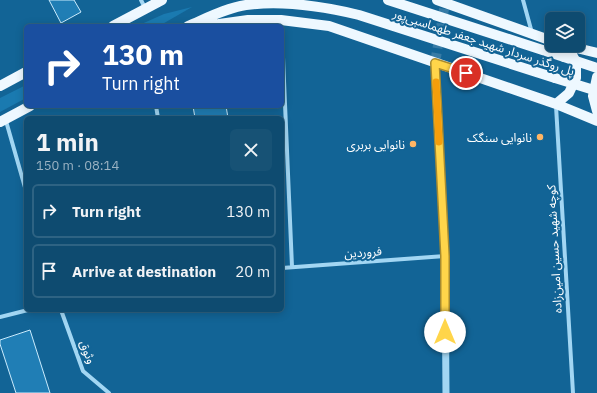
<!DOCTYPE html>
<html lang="en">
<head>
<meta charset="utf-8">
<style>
  :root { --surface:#0e4b70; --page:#175275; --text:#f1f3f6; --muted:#9bb3c3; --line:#2e6383 }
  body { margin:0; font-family:"IBM Plex Sans","Noto Sans Arabic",sans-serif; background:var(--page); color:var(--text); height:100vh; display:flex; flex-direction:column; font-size:15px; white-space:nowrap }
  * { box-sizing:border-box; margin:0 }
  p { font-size:13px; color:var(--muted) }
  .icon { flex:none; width:22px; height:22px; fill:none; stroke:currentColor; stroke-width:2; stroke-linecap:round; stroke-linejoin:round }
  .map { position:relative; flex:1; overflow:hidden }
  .drawer { position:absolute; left:24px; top:116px; width:260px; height:196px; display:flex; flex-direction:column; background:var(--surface); border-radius:6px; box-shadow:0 2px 10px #0003,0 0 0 1px var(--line) }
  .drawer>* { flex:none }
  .hud { position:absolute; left:24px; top:24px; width:260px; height:84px; border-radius:6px; box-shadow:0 2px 10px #0003,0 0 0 1px var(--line); background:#1a4fa0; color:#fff; overflow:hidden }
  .controls { position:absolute; left:545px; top:12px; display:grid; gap:8px }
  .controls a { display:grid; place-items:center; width:40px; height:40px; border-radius:6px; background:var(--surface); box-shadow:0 2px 10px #0003,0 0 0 1px var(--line); font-size:20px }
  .pin { position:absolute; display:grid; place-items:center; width:34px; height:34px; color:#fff; margin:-17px; border:2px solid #fff; border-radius:50%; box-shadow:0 1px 4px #0007 }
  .me { position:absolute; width:44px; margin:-22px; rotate:0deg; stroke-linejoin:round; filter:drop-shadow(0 0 3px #0008) }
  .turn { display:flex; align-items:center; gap:14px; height:84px; padding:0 12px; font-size:18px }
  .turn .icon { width:52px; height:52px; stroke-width:2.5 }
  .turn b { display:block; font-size:28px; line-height:34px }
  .round { display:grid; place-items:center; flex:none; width:42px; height:42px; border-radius:6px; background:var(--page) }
  .headline { display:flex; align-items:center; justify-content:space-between; height:68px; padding:0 12px }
  h1 { font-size:24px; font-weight:800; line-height:30px }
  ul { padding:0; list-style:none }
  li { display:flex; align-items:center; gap:12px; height:54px; margin:0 8px 6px; padding:0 4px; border:2px solid var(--line); border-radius:6px }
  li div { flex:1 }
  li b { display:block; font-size:15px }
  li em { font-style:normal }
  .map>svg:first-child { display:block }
  .green { fill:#1a7ab0 }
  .building { fill:#207eb5; stroke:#caebfd }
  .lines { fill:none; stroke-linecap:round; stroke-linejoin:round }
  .primary-tunnel { stroke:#367ba6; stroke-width:10; stroke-dasharray:10 5; stroke-linecap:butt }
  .minor { stroke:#a2d6f3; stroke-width:4 }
  .tertiary { stroke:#a2d6f3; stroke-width:7 }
  .primary { stroke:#eef8ff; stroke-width:10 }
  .primary-bridge { stroke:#eef8ff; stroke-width:10 }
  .route-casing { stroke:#a68a30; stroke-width:10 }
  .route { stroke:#ffd54a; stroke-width:7 }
  .slow { stroke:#f59e0b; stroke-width:7 }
  .poi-dot { fill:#ffb564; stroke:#126496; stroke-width:1.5 }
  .labels { text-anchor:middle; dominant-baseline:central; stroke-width:4; stroke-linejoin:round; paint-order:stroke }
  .street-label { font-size:12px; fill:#fff; stroke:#126496 }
  .poi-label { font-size:12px; fill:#fff; stroke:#126496; text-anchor:end }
</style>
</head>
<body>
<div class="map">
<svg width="597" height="393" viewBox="0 0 597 393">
  <rect width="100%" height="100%" fill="#126496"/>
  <!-- green -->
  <path class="green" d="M192 7 159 26H137L164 14Z
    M26 85V98L0 112V98Z"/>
  <!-- building -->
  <path class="building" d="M49 0H74L81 12 61 23Z
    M193 106H226L228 118H195Z
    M30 330 50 393H16L0 344V340Z"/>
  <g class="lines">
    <!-- primary-tunnel -->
    <path class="primary-tunnel" d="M435 63 445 3"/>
    <!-- minor -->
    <path class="minor" d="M141 0 145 8
      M523 0 532 33
      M282 34 292 267
      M156 106 158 118
      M556 106 573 393
      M6 121 26 191
      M282 268 445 256
      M61 310 83 371 109 393
      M0 317 28 310"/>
    <!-- tertiary -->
    <path class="tertiary" d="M435 63 445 256 446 393"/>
    <!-- primary -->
    <path class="primary" d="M388 0 564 57
      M437 0 552 41
      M113 26 162 0
      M188 26C207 18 226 8 246 5 284 0 322 6 359 15L555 78
      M205 26 248 20H281L329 26 556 104 597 121
      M564 45 597 53
      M597 77 593 96 597 111
      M0 86 26 72
      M556 104 569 93 576 78V62L568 47
      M0 122 30 106"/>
    <!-- primary-bridge -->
    <path class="primary-bridge" d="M564 57 597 68
      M555 78 597 91"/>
  </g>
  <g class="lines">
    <!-- route casing -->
    <g class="route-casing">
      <path id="route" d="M445 332V256L435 63 466 73"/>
    </g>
    <!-- route -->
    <use href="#route" class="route"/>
    <!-- slow -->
    <path class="slow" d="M436 82 439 142"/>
  </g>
  <!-- markers -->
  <g class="poi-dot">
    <circle cx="540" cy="137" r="4"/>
    <circle cx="413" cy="144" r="4"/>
  </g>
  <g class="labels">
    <!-- street labels -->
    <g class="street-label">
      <text transform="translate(484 42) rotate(18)">پل روگذر سردار شهید جعفر طهماسبی‌پور</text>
      <text transform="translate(554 249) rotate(-93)">کوچه شهید حسین امین‌زاده</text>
      <text transform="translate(363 252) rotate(-4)">فروردین</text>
      <text transform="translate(88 352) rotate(68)">وثوق</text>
    </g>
    <!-- poi labels -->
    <g class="poi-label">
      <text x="532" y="137">نانوایی سنگک</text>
      <text x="405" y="144">نانوایی بربری</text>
    </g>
  </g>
</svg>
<div class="controls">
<a><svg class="icon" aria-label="layers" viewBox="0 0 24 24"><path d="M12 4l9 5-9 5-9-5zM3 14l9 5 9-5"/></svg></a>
</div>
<div class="pin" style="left:466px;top:73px;background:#d93025"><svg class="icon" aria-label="arrive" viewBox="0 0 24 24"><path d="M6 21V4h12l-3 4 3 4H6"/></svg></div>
<svg class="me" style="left:445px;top:332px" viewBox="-20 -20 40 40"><circle r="19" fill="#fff"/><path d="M0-13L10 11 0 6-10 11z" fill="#ffd54a"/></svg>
<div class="hud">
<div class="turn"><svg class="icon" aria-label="right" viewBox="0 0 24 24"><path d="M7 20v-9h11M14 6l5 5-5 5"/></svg><div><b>130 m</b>Turn right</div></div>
</div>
<section class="drawer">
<div class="headline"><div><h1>1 min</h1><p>150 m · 08:14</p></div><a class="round"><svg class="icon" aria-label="close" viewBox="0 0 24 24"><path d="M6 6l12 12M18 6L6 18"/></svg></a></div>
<ul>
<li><svg class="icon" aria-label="right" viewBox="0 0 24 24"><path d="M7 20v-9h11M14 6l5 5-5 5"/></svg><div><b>Turn right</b></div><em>130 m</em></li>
<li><svg class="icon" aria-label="arrive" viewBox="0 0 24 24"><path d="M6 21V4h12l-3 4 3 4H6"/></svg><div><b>Arrive at destination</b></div><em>20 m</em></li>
</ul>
</section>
</div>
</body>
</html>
